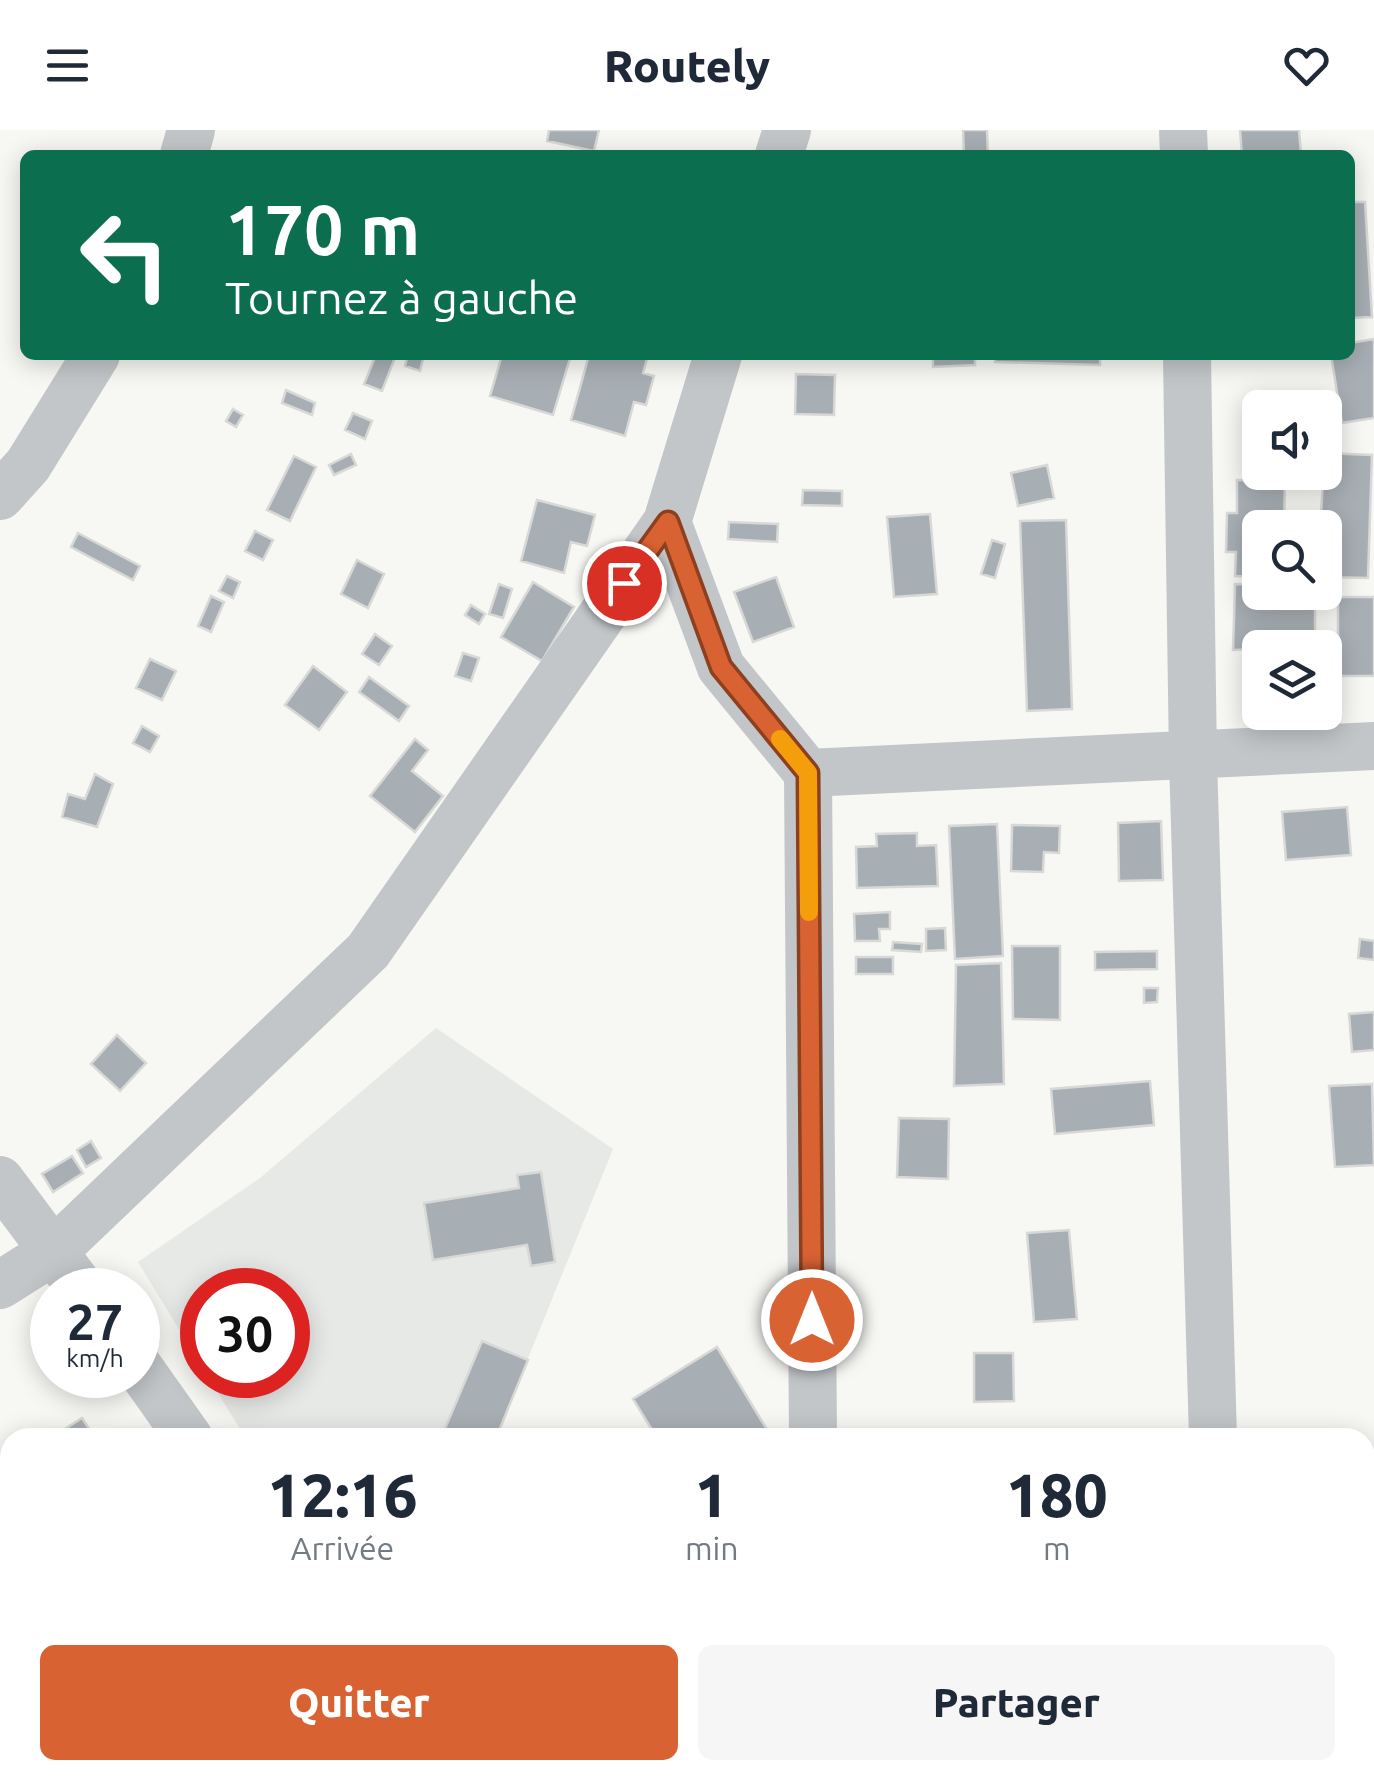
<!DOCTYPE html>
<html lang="fr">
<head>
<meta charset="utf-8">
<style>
  :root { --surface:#fff; --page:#f6f6f7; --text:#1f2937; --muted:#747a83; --accent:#d96232 }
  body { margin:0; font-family:Ubuntu,sans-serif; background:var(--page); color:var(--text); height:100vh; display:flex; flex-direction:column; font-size:38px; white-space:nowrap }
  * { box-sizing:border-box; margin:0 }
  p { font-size:32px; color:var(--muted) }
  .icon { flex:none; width:55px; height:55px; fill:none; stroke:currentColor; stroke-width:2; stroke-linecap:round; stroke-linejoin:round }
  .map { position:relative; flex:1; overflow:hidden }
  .sheet { position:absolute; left:0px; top:1298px; width:1375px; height:352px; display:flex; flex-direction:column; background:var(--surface); border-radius:30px 30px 0 0; box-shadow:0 5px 25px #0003 }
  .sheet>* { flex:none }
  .top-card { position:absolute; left:20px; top:20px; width:1335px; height:210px; border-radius:15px; box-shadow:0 5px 25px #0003; background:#0b6e4f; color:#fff; overflow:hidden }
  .tools { position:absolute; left:1242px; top:260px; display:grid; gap:20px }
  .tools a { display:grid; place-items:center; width:100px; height:100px; border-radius:15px; background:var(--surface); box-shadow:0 5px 25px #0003; font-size:50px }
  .speed { position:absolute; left:30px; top:1138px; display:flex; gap:20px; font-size:50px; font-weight:700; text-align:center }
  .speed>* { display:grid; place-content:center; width:130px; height:130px; border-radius:50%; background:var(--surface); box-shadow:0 5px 25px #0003; line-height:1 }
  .speed small { font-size:25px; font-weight:400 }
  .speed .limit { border:15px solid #d22; background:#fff; color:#111 }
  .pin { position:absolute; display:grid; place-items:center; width:85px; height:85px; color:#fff; margin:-42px; border:5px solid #fff; border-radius:50%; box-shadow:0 2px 10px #0007 }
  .me { position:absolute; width:110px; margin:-55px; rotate:0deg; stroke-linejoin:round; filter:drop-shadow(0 0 8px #0008) }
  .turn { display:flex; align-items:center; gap:35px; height:210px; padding:0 40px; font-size:45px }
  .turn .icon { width:130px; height:130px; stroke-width:2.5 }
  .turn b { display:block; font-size:70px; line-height:85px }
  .eta { display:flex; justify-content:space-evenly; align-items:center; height:170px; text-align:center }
  .eta b { font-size:60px; font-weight:800; line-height:70px }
  .button { display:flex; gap:20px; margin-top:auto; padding:20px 40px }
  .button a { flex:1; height:115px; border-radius:15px; background:var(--accent); color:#fff; font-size:40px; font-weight:800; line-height:115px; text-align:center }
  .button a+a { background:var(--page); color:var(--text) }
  header { display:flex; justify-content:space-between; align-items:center; height:130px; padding:0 40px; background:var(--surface); font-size:45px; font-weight:800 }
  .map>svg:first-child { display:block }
  .built { fill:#e7e9e7 }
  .building { fill:#a8afb4; stroke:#d8d8d7; stroke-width:2.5 }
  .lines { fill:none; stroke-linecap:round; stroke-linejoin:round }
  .minor { stroke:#c2c6c9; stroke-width:48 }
  .route-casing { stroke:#8d4020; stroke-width:25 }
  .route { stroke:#d96232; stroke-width:18 }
  .slow { stroke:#f59e0b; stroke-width:18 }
</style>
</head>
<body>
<header><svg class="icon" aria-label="menu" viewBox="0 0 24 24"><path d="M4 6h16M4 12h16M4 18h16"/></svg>Routely<svg class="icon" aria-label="heart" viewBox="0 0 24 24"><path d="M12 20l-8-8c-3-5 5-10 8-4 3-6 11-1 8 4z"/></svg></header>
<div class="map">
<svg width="1374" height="1648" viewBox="0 0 1374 1648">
  <rect width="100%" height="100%" fill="#f7f7f4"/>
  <!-- built -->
  <path class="built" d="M436 898 613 1019 496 1307H245L207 1245H288V1160H202V1237L138 1132 260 1048Z"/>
  <!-- building -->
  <path class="building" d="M549 0H599L594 21 547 11Z
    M963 0H987L988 25H964Z
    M1240 0H1299L1301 25H1242Z
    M1350 72H1365L1372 187 1350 188Z
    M1374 209V288L1342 293 1331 225H1350V213Z
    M376 225H396L382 261 364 254Z
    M408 225 423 229 420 241 405 236Z
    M502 225H571L553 285 490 266Z
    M589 225H648L643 243 654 246 646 275 634 272 625 306 571 290Z
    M933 225H975V235L933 237Z
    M995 225H1100V235L995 232Z
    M796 244 835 245 834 285 795 284Z
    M286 260 315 273 312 285 282 273Z
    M233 279 243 285 236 297 226 291Z
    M353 283 372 291 365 309 345 300Z
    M1260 302V335L1250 336 1247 303Z
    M1325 323 1372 325 1368 448 1325 447V398H1320Z
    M351 324 356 335 334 345 329 335Z
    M294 326 316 337 290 391 267 380Z
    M1047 335 1054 368 1018 376 1011 343Z
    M1237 350 1285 351 1284 398H1260V447L1235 446 1236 422H1226L1227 383H1237Z
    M803 360 842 361V376L802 375Z
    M537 370 595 385 587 416 571 412 564 443 521 431Z
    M930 384 937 464 894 467 887 387Z
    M1066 390 1072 579 1027 581 1020 391Z
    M729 392 778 394 777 412 728 409Z
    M255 401 273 410 263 430 245 421Z
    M78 403 140 436 133 450 71 417Z
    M992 410 1005 414 995 448 981 444Z
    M357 430 384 444 368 478 341 464Z
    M227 446 240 452 233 468 219 461Z
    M776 447 794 497 753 512 734 462Z
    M533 452 574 477 542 531 501 507Z
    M499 454 512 459 503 488 489 484Z
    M1235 454 1260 455V462H1315V504L1286 503 1285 518 1233 520Z
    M211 466 224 472 211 502 198 496Z
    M1338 467H1374V546H1338Z
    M471 475 485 484 479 494 465 485Z
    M375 504 392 516 379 535 362 524Z
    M463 523 479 528 471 551 455 546Z
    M150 529 176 541 162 570 136 558Z
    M313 536 347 562 319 600 285 575Z
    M369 547 409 576 399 591 359 562Z
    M142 596 159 606 150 622 133 613Z
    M415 609 428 620 412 641 443 666 415 702 370 666Z
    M95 644 113 654 97 697 62 687 68 664 85 669Z
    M1347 677 1351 725 1286 730 1282 682Z
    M1161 691 1163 750 1119 751 1118 693Z
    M997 694 1003 826 955 829 949 696Z
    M1012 695 1060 696 1059 723 1044 722 1043 742 1011 741Z
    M917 703V716L936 715 938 756 857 758 856 717 877 716 876 704Z
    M890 782V799H879L880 811H855L854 784Z
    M945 798 946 820 926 821V799Z
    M1360 809 1374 811V830L1358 828Z
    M893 812 922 814 921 822 892 820Z
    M1012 816H1060V890L1013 889Z
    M1157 821V839L1095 840V822Z
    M856 827H893V844H856Z
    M1001 833 1004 954 954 956 956 835Z
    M1144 858H1158L1157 872 1144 873Z
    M1374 882V920L1352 922 1349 884Z
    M117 905 146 933 120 961 91 934Z
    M1150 951 1154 995 1055 1004 1051 959Z
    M1372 954 1374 1035 1335 1037 1329 956Z
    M899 988 949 989 948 1049 897 1047Z
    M91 1011 101 1028 86 1037 77 1020Z
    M72 1026 83 1043 53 1062 42 1044Z
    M541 1042 555 1132 531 1136 527 1115 433 1130 424 1073 519 1058 517 1045Z
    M1069 1100 1077 1189 1034 1192 1027 1103Z
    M482 1211 528 1230 496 1308H441Z
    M717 1217 772 1308H657L633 1269Z
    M974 1223H1013L1014 1271 974 1272Z
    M82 1288 95 1308H51Z
    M10 1485V1550L3 1555 0 1491Z
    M1365 1575H1374V1627H1365Z
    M231 1640H280L285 1648H223Z
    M291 1640H328L316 1648H296Z
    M498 1640H537L541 1648H485Z
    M616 1640H661L649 1648H621Z
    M1374 1643V1648H1338V1644Z"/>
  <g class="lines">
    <!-- minor -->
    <path class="minor" d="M1183 0 1184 25
      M184 25 191 0
      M779 25 787 0
      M1187 225 1193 628 1213 1308
      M0 366 28 335 96 225
      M667 392 721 537 808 643 813 1308
      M808 643 1374 616
      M0 1050 82 1160
      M0 1155 54 1121 368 821 667 392 718 225
      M138 1236 189 1308
      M1365 1387H1374
      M0 1604 10 1598
      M412 1640 417 1648
      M792 1648 793 1640
      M1205 1648 1206 1640"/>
  </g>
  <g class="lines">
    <!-- route casing -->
    <g class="route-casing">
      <path id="route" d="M624 453 668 392 721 537 808 643 812 1190"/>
    </g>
    <!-- route -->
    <use href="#route" class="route"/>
    <!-- slow -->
    <path class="slow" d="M780 609 808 643 809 782"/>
  </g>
</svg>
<div class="tools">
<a><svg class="icon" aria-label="sound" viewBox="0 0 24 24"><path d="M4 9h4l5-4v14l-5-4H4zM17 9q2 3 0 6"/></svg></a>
<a><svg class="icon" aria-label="search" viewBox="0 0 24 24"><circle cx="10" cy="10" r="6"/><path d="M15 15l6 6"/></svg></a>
<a><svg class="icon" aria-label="layers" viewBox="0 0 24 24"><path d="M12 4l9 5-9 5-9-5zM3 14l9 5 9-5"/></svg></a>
</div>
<div class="speed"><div>27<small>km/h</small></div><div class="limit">30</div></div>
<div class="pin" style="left:624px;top:453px;background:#d93025"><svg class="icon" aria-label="arrive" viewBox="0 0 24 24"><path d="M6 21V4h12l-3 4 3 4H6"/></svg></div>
<svg class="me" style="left:812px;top:1190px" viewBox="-20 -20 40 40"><circle r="17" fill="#d96232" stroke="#fff" stroke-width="3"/><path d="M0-11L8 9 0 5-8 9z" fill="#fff"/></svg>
<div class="top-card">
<div class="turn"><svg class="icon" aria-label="left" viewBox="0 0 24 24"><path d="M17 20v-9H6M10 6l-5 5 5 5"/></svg><div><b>170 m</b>Tournez à gauche</div></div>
</div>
<section class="sheet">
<div class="eta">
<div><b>12:16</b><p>Arrivée</p></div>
<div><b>1</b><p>min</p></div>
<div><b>180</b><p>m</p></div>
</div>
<div class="button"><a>Quitter</a><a>Partager</a></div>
</section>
</div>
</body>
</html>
